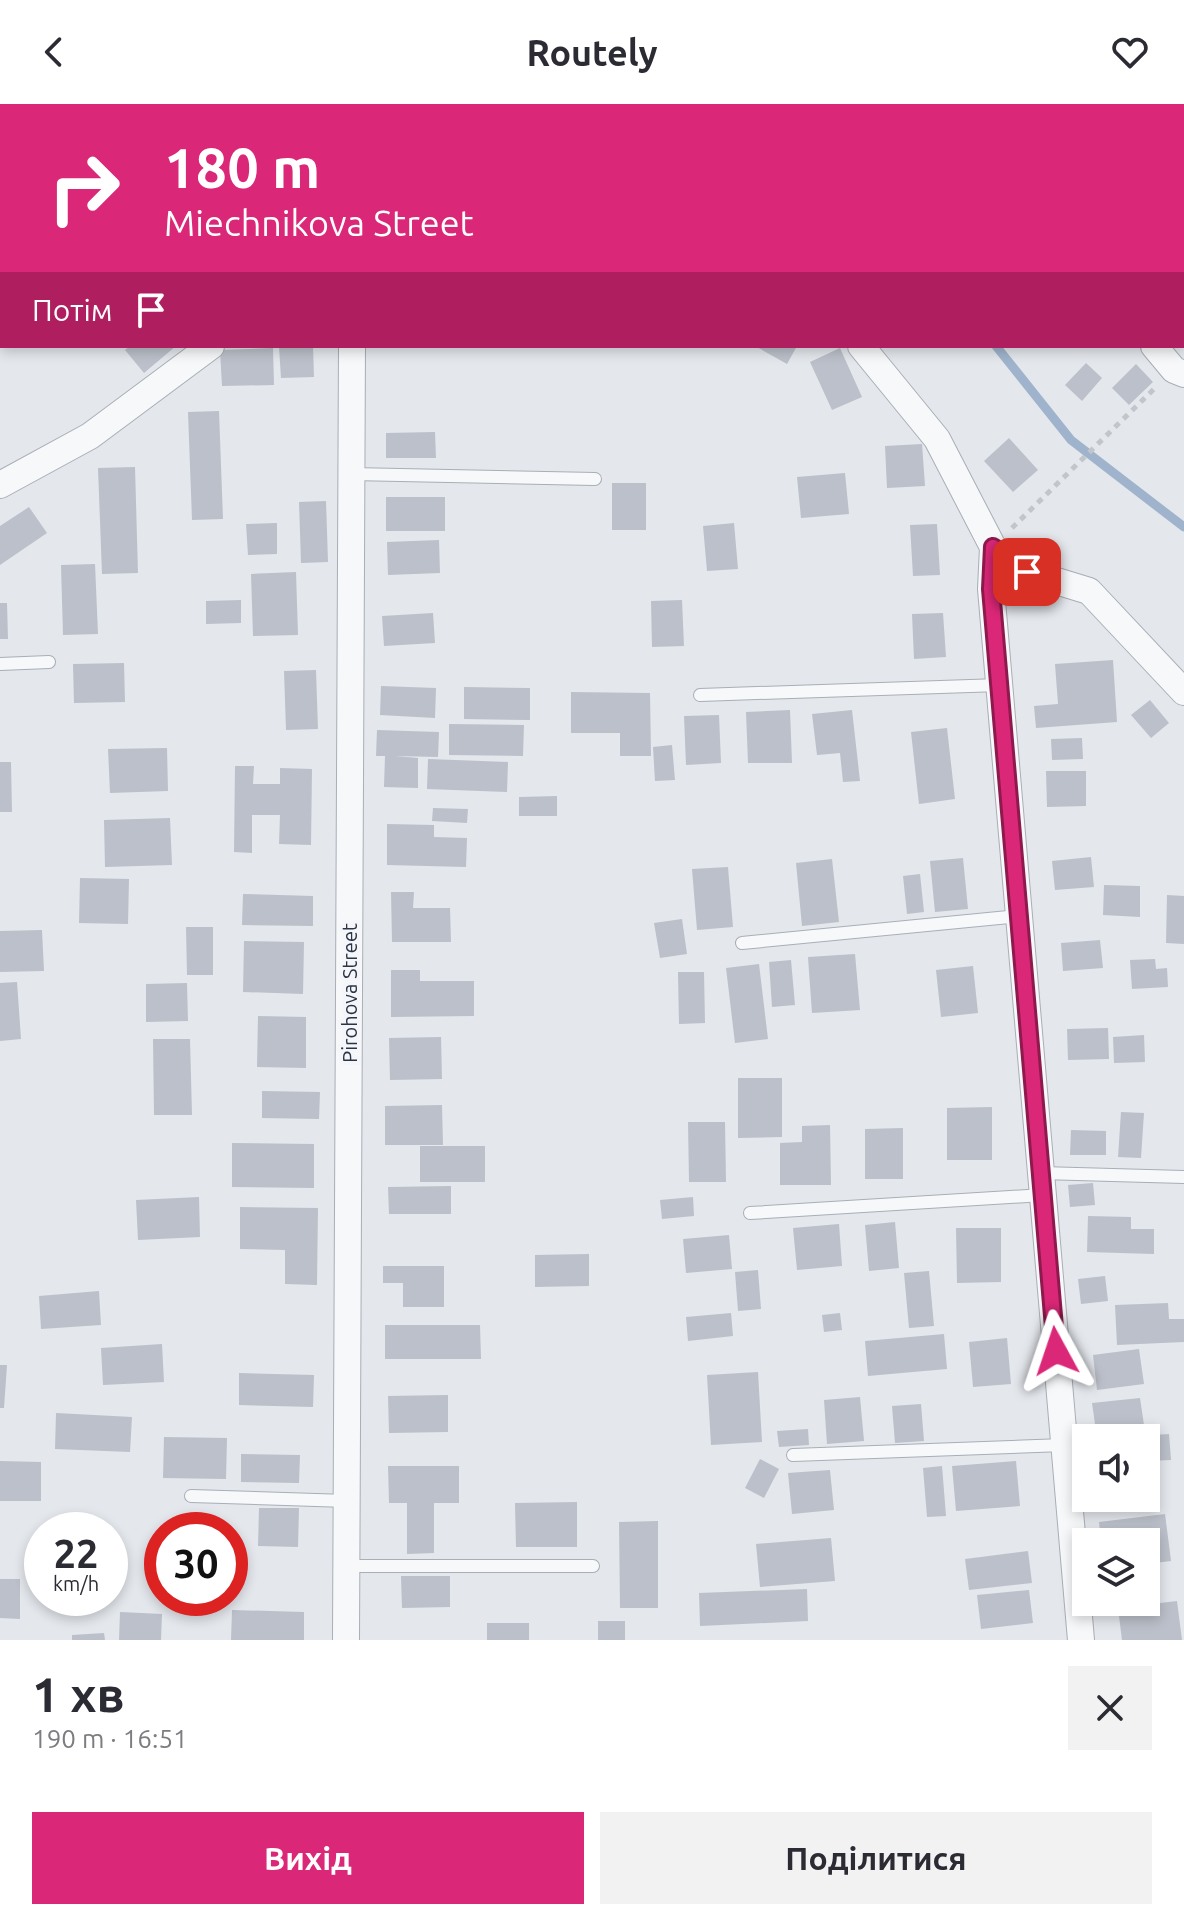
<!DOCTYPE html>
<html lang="uk">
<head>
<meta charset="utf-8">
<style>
  :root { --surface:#fff; --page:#f2f2f3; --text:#2b2b33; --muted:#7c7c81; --accent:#db2777 }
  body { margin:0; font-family:Ubuntu,sans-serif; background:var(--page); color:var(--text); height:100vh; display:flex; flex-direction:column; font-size:30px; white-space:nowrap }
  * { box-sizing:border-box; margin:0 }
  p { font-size:26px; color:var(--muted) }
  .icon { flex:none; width:44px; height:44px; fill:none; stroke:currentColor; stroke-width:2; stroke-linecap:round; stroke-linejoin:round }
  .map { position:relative; height:1536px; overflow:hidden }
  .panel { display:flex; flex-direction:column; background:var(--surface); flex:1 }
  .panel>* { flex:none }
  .hud { position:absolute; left:0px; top:0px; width:1184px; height:244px; box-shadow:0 4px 12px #0003; background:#db2777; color:#fff; overflow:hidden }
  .controls { position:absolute; left:1072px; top:1320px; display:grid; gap:16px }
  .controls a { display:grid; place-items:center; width:88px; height:88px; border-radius:0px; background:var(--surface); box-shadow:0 4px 12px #0003; font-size:40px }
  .speed { position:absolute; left:24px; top:1408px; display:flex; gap:16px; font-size:40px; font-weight:700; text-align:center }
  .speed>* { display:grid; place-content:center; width:104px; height:104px; border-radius:50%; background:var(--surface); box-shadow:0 4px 12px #0003; line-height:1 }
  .speed small { font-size:20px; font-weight:400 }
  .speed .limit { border:12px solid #d22; background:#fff; color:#111 }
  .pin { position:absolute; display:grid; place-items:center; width:68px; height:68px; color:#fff; margin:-34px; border-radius:16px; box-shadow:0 4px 12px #0006 }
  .me { position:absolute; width:88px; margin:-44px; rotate:355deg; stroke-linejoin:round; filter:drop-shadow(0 0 6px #0008) }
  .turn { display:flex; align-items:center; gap:28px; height:168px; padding:0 32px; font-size:36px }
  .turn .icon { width:104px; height:104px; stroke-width:2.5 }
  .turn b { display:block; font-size:56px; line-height:68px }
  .then { display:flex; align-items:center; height:76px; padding:0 32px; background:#0003; gap:16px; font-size:30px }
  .round { display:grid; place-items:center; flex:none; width:84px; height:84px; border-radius:0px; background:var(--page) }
  .overview { display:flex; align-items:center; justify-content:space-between; height:136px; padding:0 32px }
  h1 { font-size:48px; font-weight:700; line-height:60px }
  .action { display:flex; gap:16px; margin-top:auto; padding:16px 32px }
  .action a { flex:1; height:92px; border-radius:0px; background:var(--accent); color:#fff; font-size:32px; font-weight:700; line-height:92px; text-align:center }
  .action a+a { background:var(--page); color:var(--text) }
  header { display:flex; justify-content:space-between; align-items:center; height:104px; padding:0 32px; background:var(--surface); font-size:36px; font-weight:700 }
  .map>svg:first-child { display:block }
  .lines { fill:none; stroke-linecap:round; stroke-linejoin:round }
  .stream { stroke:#9fb4cc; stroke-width:9 }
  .building { fill:#bbc0ca }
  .lane-casing { stroke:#a9aeb7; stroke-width:14 }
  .street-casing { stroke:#a9aeb7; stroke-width:28 }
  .path { stroke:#c2c5cb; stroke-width:5; stroke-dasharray:6 6; stroke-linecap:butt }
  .lane { stroke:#f7f8fa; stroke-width:12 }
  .street { stroke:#f7f8fa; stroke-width:26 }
  .rail-casing { stroke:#7d8696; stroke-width:9 }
  .rail { stroke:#f4f6f9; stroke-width:6; stroke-dasharray:18; stroke-linecap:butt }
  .route-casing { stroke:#8e194d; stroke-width:20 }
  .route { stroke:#db2777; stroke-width:14 }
  .labels { text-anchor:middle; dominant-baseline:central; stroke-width:8; stroke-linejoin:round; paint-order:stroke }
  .street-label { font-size:20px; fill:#2b3445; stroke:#f4f6f9 }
</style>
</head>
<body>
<header><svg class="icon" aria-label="back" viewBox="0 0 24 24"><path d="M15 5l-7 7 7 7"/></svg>Routely<svg class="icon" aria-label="heart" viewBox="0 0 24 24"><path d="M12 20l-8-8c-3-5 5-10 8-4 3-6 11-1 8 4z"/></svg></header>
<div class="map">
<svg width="1184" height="1536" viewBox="0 0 1184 1536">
  <rect width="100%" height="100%" fill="#e4e7ec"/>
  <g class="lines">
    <!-- stream -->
    <path class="stream" d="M709 0 714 2
      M231 2 234 0
      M0 180 2 179
      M996 242 1071 336 1184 423"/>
  </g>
  <!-- building -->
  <path class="building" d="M130 242H176L144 269 125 246Z
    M313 242 314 273 281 274 279 243Z
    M755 242H797L787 260Z
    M273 244 274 281 222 282 220 246Z
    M840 244 862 293 832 306 810 258Z
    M1086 259 1102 274 1082 297 1065 281Z
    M1136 260 1153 278 1129 301 1112 284Z
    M219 307 223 415 192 416 188 308Z
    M435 328 436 354H386V329Z
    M1009 334 1038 366 1013 388 984 357Z
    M922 340 925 382 887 384 885 342Z
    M135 363 138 469 102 470 98 364Z
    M845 369 849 410 801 414 797 373Z
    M612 379H646V426H612Z
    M386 393H445V427H386Z
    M326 397 328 458 301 459 299 398Z
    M29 403 47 429 0 461V422Z
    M277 419V450L248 451 246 420Z
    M734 419 738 465 707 467 703 422Z
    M937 420 940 471 913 472 910 421Z
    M439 436 440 469 388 471 387 438Z
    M95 460 98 530 63 531 61 461Z
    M296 468 298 531 253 532 251 470Z
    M241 496V519L206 520V497Z
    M682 496 684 542 652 543 651 497Z
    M0 499H7L8 535H0Z
    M433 509 435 539 384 542 382 512Z
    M943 509 946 553 914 555 912 510Z
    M1113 556 1117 618 1036 624 1034 602 1058 600 1055 560Z
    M124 559 125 598 74 599 73 560Z
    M316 566 318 625 286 626 284 567Z
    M381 582 436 584 435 614 380 611Z
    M464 583 530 584V616L464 615Z
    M571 588 650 589 651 652H620V629H571Z
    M1150 596 1169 619 1151 634 1131 611Z
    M790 606 792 659H748L746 608Z
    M852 606 860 677 843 678 840 649 817 651 812 610Z
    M719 611 721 659 686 661 684 612Z
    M449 620 524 621 523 652 449 651Z
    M947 624 955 695 919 700 911 628Z
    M377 626 439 628 438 653 395 652 418 654V684L384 683 385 652H376Z
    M1082 634 1083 655 1052 656 1051 635Z
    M672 641 675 676 655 677 653 643Z
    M167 644 168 687 110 689 108 645Z
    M428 655 508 658 507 688 427 685Z
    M0 658H11L12 708H0Z
    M235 662H254L253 680H280V664L312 665 311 741 279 740 280 711H252V749L234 748Z
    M1046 667H1086V702L1047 703Z
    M557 692V712H519V693Z
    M433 704 468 705 467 719 432 717Z
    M170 714 172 761 105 763 104 716Z
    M387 720 434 721V733L467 734 466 763 387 761Z
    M1091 753 1094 783 1055 786 1052 757Z
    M963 754 968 805 935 808 930 757Z
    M832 755 839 818 802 822 796 759Z
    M728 763 733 823 697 826 692 765Z
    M920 770 924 808 907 810 903 772Z
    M80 774 129 775 128 820 79 819Z
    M1104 781 1140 782V813L1103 811Z
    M391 788H414L413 804H450L451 838H392Z
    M243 790 313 792V822L242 821Z
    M1167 791 1184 792V840L1166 839Z
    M682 815 687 850 660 854 654 819Z
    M186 823H213V871H187Z
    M42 826 44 867 0 868V827Z
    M1100 836 1103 864 1063 867 1061 839Z
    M244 837 304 838 303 890 243 888Z
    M855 850 860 906 812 909 808 853Z
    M1155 855 1156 865 1167 864 1168 883 1132 885 1130 856Z
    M791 856 795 901 772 903 769 858Z
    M759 860 768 935 735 939 726 864Z
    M973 862 978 909 941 913 936 866Z
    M391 866H420V877H474V912L391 913Z
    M678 868H704L705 919 679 920Z
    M17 878 21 935 0 937V879Z
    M187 879 188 917 146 918V880Z
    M258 912 306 913V964L257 963Z
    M1108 924 1109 955 1068 956 1067 925Z
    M1144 931 1145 958 1114 959 1113 933Z
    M441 933 442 975 390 976 389 934Z
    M153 935H190L192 1011H154Z
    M738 974H782V1033L738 1034Z
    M262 987 320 988 319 1015 262 1014Z
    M442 1001 443 1041H385V1002Z
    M992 1003V1056H947V1004Z
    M1121 1008 1144 1009 1141 1054 1118 1053Z
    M688 1018H725L726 1078H689Z
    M830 1021 831 1081H780V1039L802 1038V1022Z
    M903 1024V1075H865V1025Z
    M1071 1026 1106 1027V1051H1070Z
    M232 1039 314 1040V1084L232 1083Z
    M420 1042H485V1078H420Z
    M1093 1079 1095 1101 1070 1103 1068 1081Z
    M451 1082V1110H389L388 1083Z
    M199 1093 200 1133 138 1136 136 1096Z
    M693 1093 694 1112 662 1115 660 1096Z
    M240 1103 318 1104 317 1181 285 1180V1146L240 1145Z
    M1088 1112 1131 1113V1125H1154V1150L1087 1148Z
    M895 1118 899 1164 869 1167 865 1121Z
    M839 1120 842 1162 797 1166 793 1124Z
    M956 1124H1001V1178L957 1179Z
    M729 1131 732 1165 686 1169 683 1135Z
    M589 1150V1182L535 1183V1151Z
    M383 1162H444V1203H403V1179H383Z
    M758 1166 761 1205 738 1207 735 1168Z
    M929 1167 934 1222 909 1224 904 1169Z
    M1105 1172 1108 1197 1081 1200 1078 1175Z
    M99 1187 101 1221 41 1225 39 1192Z
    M1168 1199 1169 1215H1184V1238L1117 1241 1115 1201Z
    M731 1209 733 1232 688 1237 686 1213Z
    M840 1209 842 1226 824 1228 822 1211Z
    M385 1221H480L481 1255H385Z
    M944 1230 947 1265 868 1272 865 1237Z
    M1007 1234 1011 1280 973 1283 969 1238Z
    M162 1240 164 1278 103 1281 101 1244Z
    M1139 1245 1144 1280 1097 1286 1093 1251Z
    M0 1261H7L4 1304H0Z
    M758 1268 762 1338 711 1341 707 1271Z
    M239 1269 314 1271 313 1303 239 1301Z
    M448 1291V1328L389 1329 388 1292Z
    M860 1293 864 1337 827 1340 824 1296Z
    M1140 1294 1144 1321 1096 1327 1092 1299Z
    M921 1300 924 1337 895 1339 892 1302Z
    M56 1309 132 1313 130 1348 55 1345Z
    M808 1325 809 1341 779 1343 777 1327Z
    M1169 1330 1171 1356 1146 1357V1334L1137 1332Z
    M164 1333 227 1334 226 1375 163 1374Z
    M241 1350 300 1351 299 1379 241 1378Z
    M760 1355 779 1365 764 1394 745 1384Z
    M0 1357 41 1358V1397H0Z
    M1016 1357 1020 1402 956 1407 952 1362Z
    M388 1362H459V1399H434V1449L407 1450V1399H389Z
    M942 1362 946 1412 927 1413 923 1364Z
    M830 1366 834 1406 792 1410 788 1369Z
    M1146 1367H1150L1154 1403 1110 1408 1108 1394H1146Z
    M577 1398V1443H516L515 1399Z
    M259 1404H299L298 1443 258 1442Z
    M1165 1410 1171 1457 1146 1460V1438H1101L1099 1418Z
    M658 1417V1504H620L619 1418Z
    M831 1434 835 1477 760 1483 756 1440Z
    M1028 1447 1032 1479 969 1486 965 1455Z
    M401 1472H450V1503L402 1504Z
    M0 1475H20V1515L0 1514Z
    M807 1485 808 1517 700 1522 699 1489Z
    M1029 1486 1033 1519 981 1525 977 1491Z
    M1177 1497 1182 1536H1122L1118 1504Z
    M232 1506 304 1508V1536H231Z
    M120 1508 162 1510 161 1536H119Z
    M598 1517H625V1536H598Z
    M487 1519H529V1536H487Z
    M104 1529 105 1536H72V1531Z"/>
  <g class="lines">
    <!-- lane casing -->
    <g class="lane-casing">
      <path id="lane" d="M351 370 595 375
        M0 560 49 558
        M700 591 1000 581
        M742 839 1019 812
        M1041 1069 1184 1073
        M750 1109 1043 1091
        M793 1351 1064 1341
        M191 1392 347 1397
        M347 1462H593"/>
    </g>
    <!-- street casing -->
    <g class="street-casing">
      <path id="street" d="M945 0 947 2
        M7 2 9 0
        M861 242 937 335 993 443 1027 468 1089 487 1184 588
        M1154 242 1174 266 1184 270
        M0 381 90 332 211 242
        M993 443 991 485 1081 1536
        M346 1536 352 242"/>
    </g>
    <!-- path -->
    <path class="path" d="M251 0 253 2
      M1012 424 1156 283"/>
    <!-- lane -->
    <use href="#lane" class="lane"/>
    <!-- street -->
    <use href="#street" class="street"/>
    <!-- rail casing -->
    <g class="rail-casing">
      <path id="rail" d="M56 2 59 0
        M0 49 2 48"/>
    </g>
    <!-- rail -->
    <use href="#rail" class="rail"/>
  </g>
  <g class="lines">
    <!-- route casing -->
    <g class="route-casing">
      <path id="route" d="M1027 468 993 443 991 485 1056 1247"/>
    </g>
    <!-- route -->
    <use href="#route" class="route"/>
  </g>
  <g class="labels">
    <!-- street labels -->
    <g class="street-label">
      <text transform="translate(349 889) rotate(-90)">Pirohova Street</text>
    </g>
  </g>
</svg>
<div class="controls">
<a><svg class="icon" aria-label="sound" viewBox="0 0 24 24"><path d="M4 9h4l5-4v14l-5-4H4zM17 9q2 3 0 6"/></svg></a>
<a><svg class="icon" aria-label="layers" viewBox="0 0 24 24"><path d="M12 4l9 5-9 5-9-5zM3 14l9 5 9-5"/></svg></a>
</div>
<div class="speed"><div>22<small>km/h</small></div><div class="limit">30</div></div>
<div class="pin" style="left:1027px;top:468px;background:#d93025"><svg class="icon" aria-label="arrive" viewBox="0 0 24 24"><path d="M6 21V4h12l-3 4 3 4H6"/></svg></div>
<svg class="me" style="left:1056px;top:1247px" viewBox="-20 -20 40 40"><path d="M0-17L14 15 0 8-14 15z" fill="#db2777" stroke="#fff" stroke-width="4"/></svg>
<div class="hud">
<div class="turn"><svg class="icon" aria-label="right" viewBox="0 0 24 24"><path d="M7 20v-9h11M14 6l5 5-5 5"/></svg><div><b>180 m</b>Miechnikova Street</div></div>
<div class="then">Потім<svg class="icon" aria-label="arrive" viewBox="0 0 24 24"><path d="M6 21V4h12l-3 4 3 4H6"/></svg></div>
</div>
</div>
<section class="panel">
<div class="overview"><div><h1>1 хв</h1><p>190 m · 16:51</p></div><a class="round"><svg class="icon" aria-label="close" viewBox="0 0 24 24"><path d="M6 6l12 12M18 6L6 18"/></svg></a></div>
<div class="action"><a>Вихід</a><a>Поділитися</a></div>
</section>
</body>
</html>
